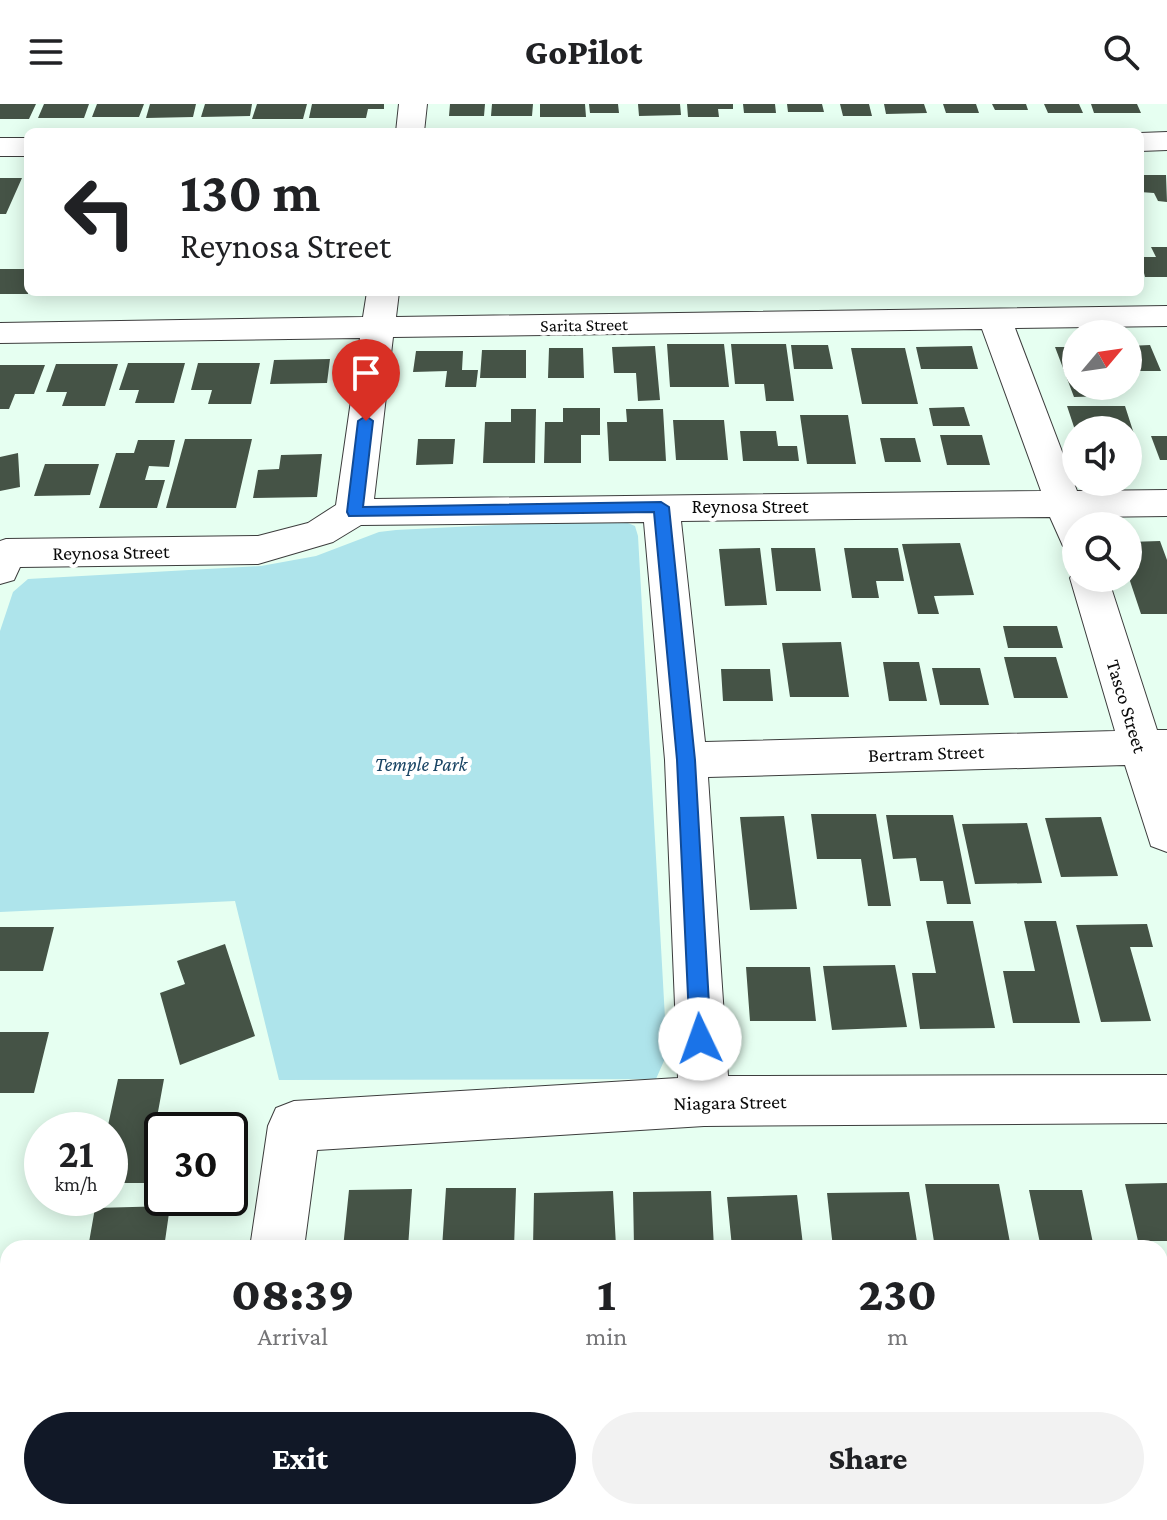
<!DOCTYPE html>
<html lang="en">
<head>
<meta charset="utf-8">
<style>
  :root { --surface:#fff; --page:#f2f2f2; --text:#202124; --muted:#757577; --accent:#111827 }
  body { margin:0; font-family:"Crimson Pro",serif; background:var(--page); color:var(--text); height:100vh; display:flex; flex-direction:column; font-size:30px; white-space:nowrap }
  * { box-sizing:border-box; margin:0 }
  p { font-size:26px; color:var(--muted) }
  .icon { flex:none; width:44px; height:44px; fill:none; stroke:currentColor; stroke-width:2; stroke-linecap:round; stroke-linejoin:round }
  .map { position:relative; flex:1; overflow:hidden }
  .details { position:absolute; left:0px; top:1136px; width:1168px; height:280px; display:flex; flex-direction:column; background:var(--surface); border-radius:24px 24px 0 0; box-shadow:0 4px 20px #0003 }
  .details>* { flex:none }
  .guide { position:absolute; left:24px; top:24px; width:1120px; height:168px; border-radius:12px; box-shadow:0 4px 20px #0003; background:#fff; color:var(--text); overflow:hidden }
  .needle { width:52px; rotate:61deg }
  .controls { position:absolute; left:1062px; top:216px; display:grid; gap:16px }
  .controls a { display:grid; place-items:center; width:80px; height:80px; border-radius:50%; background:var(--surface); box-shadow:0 4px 20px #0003; font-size:40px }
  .speed { position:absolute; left:24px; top:1008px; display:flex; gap:16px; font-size:40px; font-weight:700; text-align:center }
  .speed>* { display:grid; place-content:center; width:104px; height:104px; border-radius:50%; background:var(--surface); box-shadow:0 4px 20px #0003; line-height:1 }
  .speed small { font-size:20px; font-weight:400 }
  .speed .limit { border:4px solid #111; border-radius:12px; background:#fff; color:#111 }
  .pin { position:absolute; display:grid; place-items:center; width:68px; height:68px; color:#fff; margin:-82px -34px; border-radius:50% 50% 50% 0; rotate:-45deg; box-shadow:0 0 8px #0007 }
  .pin .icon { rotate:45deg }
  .me { position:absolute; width:88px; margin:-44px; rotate:357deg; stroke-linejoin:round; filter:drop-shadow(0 0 6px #0008) }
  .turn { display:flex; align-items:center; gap:28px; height:168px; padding:0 24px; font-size:36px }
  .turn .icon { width:104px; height:104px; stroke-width:2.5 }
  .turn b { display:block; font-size:56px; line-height:68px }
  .eta { display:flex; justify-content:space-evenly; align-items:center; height:136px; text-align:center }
  .eta b { font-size:48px; font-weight:800; line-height:56px }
  .primary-button { display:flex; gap:16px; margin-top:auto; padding:16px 24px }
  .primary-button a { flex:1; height:92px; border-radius:48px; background:var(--accent); color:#fff; font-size:32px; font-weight:800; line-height:92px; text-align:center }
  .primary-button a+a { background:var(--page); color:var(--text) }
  header { display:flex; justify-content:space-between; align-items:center; height:104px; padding:0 24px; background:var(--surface); font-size:36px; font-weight:800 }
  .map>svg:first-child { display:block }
  .green { fill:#aee4eb }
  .building { fill:#455346 }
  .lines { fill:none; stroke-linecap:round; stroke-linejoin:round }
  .minor-casing { stroke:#3d3d3d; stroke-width:2 }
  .minor { fill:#fff; fill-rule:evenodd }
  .route { fill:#1a73e8; stroke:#114b97; stroke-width:2 }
  .labels { text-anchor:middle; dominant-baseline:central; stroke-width:8; stroke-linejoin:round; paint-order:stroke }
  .far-street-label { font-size:18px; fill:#0a0a0a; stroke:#fff }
  .street-label { font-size:20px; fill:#0a0a0a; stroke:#fff }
  .park-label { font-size:20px; font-style:italic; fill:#184363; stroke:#fff }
</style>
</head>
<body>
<header><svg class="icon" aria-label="menu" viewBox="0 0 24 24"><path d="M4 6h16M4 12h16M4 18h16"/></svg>GoPilot<svg class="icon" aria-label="search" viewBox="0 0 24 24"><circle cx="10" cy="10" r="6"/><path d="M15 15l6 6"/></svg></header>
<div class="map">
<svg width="1167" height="1416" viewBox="0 0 1167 1416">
  <rect width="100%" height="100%" fill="#e6fff1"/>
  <!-- green -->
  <path class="green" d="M618 415 635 422 638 432 667 950 656 975 279 976 235 797 0 808V527L13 488 28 475 261 462 316 452 379 428 396 426Z"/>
  <!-- building -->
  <path class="building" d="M0 0H36L29 15H0Z
    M44 0H89L84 14H38Z
    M97 0H144L139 13H92Z
    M150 0H196L193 13 146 14Z
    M205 0H252L250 12 201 13Z
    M257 0H307L303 15H252Z
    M312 0H384V5H368L366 14H309Z
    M450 0H485L484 12H449Z
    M492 0H533L532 12H491Z
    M540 0H585L586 13H540Z
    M589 0H618L619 9H590Z
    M638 0H680L681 11 639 12Z
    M687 0H733V5H718L719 13H688Z
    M743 0H775L776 9H744Z
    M787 0H822L824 8H788Z
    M840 0H869L872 12H843Z
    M884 0H924L927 9 886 10Z
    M943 0H976L979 9H946Z
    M992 0H1026L1028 6H995Z
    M1044 0H1079L1083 9H1048Z
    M1091 0H1137L1141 9H1094Z
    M1140 71H1166L1167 98 1158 97 1154 89 1140 88Z
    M0 74H22L6 110H0Z
    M1151 143H1167V173H1145L1140 153H1156Z
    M0 165H28V190H0Z
    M667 240H724L729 283H670Z
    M731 240H786L794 297H766L764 280H735Z
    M791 241H828L833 265H794Z
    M1150 241 1161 267H1128V242Z
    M655 242 660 296 638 297 636 269H614L612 243Z
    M972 242 978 265H921L916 243Z
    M1055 243H1076V282H1106L1110 292 1074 293Z
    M549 244H583L584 274H548Z
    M851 244H905L918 300H862Z
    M482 246H526V274H480Z
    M416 247H463L462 266H478L476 283H445L447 267 413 268Z
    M330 255 327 279 270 280 274 256Z
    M128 259H185L174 299H135L139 286H119Z
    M198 259H260L251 300H208L212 286H191Z
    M56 260H118L105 302H62L67 288H46Z
    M0 261H45L34 290H15L9 305H0Z
    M1067 302H1125L1134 330H1128V326H1075Z
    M964 303 970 322H933L929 304Z
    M563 304H600V331H581V359H544L545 318H563Z
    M511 305H536L535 359H483L485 318H511Z
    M626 305H663L666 357H609L607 318H627Z
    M800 311H848L856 360H807Z
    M673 316H724L728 356H676Z
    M740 327H776L778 342H797L799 357H743Z
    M940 331H982L990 361H947Z
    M1151 332H1167V356H1160Z
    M880 334H915L921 358H885Z
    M185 335H252L236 404H166Z
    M418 335H455L453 360 416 361Z
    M138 336H175L169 363 149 362 145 376H165L157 404H99L116 349H134Z
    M18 349 20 383 0 387V353Z
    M322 350 317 393 253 394 258 366 279 365 281 351Z
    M45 360H99L90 391 34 392Z
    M1160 437 1167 456V510H1141L1128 471V438Z
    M960 439 974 491 934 492 939 510H918L902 440Z
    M760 444 767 501 725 502 719 445Z
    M771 444H815L821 487H776Z
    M844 444H898L904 477H876L879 494H852Z
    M1003 522H1057L1063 544H1008Z
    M841 538 849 593H790L782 539Z
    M1004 553H1056L1068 594H1014Z
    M883 558H919L927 597H889Z
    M932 564H980L989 601H940Z
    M721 565H770L773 597H723Z
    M811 710H876L891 802H868L861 755H817Z
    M886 711H953L971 800H947L943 777H920L916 754 893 755Z
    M784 712 797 805 750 806 740 713Z
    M1101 713 1118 772 1061 773 1045 714Z
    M1027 719 1042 779 975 780 962 720Z
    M926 817H973L995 924 920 925 912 869H936Z
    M1024 817H1056L1080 919H1013L1003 867H1035Z
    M1147 820 1153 843H1130L1151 917 1101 918 1076 821Z
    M0 823H54L43 867H0Z
    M225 840 255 932 180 961 160 889 185 880 177 857Z
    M895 861 907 923 832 926 823 862Z
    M746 863H810L816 917H750Z
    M0 928H49L34 989H0Z
    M118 975H164L145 1079H110V1026H107Z
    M1167 1079V1137H1138L1125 1080Z
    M925 1080H999L1011 1144H935Z
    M446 1084H516L514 1144H442Z
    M412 1085 408 1144H343L349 1086Z
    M1029 1086H1082L1094 1144H1041Z
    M613 1087 616 1142 533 1144 534 1089Z
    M711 1087 714 1144 634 1143 633 1088Z
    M909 1088 918 1144H833L827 1089Z
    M797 1091 803 1141 732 1143 727 1093Z
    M170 1102 164 1144H88L95 1104Z
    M1161 1324 1167 1348V1388H1160Z
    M60 1408H119L118 1416H58Z"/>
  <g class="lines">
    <!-- minor casing -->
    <g class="minor-casing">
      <path id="minor" d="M399 0H427L424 28H396Z
        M1167 28V46L1140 47V29Z
        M0 34H28V52H0Z
        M367 188H399L396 213 1167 202V222L1015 224 1077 387 1167 386V412L1087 413 1091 422H1076V445L1063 442 1050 413 681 417 705 638 1115 627 1070 474 1076 464V474H1108L1157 626H1167V748L1151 742 1125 661 708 673 728 972 1167 971V1019L704 1022 317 1046 304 1144H250L268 1022 276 1004 294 997 678 974 665 656 644 418 361 421 333 438 258 460 20 463 14 476 0 480V437L6 435 258 432 308 419 336 401 360 234 0 239V219L363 213ZM982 225 1041 387 374 395 393 233Z
        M211 1408H271L270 1416H210Z"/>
    </g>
    <!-- minor -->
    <use href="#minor" class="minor"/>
  </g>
  <!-- route -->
  <path class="route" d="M366 312 373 317 363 403 661 398 669 403 695 656 711 935 708 942 700 944 693 942 690 935 677 656 654 408 349 412 347 408 358 317Z"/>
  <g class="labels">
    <!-- far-street labels -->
    <g class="far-street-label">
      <text transform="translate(584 221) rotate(-1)">Sarita Street</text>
    </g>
    <!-- street labels -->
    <g class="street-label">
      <text x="750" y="402">Reynosa Street</text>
      <text transform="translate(111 448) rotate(-1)">Reynosa Street</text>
      <text transform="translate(1127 602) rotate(73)">Tasco Street</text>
      <text transform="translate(926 649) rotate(-2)">Bertram Street</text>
      <text transform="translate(730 998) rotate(-1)">Niagara Street</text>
    </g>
    <!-- park labels -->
    <g class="park-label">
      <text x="421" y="660">Temple Park</text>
    </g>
  </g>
</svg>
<div class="controls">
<a><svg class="needle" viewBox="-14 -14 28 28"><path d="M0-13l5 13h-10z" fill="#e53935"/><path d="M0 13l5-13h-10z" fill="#757577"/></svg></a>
<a><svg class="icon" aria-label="sound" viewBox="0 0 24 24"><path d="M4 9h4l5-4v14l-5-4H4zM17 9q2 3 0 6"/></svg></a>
<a><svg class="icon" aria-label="search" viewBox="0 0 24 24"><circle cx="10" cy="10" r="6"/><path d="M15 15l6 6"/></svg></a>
</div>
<div class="speed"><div>21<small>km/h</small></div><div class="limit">30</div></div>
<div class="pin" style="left:366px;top:317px;background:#d93025"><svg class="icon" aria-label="arrive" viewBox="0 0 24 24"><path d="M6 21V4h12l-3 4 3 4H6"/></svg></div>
<svg class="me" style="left:700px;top:935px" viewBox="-20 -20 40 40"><circle r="19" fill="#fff"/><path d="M0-13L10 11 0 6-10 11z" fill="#1a73e8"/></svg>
<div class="guide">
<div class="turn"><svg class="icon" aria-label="left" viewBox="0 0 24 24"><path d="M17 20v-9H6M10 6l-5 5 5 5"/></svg><div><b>130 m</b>Reynosa Street</div></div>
</div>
<section class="details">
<div class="eta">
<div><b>08:39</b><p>Arrival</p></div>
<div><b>1</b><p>min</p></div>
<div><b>230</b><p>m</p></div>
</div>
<div class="primary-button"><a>Exit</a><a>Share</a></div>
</section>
</div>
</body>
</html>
